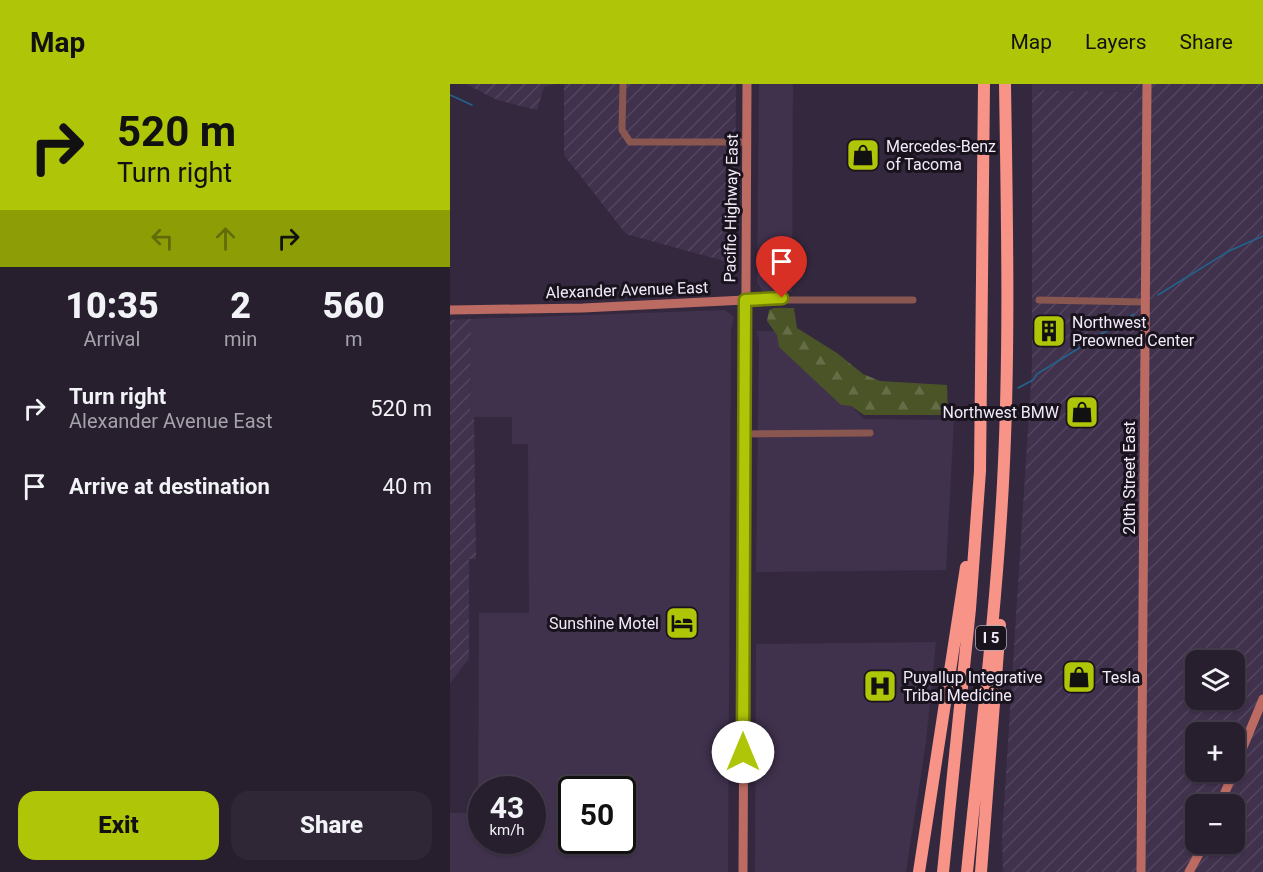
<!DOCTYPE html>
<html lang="en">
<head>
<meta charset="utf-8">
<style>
  :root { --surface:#271e2e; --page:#2f2736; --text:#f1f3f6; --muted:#a4a2aa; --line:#433c4a; --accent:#afc507 }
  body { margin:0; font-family:Roboto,sans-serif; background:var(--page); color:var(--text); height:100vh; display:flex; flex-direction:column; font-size:22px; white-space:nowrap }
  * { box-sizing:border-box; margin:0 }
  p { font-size:20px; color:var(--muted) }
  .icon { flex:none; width:33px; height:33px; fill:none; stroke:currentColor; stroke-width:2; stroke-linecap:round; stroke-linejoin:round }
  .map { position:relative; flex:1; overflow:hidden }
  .panel { display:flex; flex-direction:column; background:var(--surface); width:450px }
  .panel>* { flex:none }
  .banner { background:#afc507; color:#111; overflow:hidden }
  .tools { position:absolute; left:735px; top:566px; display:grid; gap:12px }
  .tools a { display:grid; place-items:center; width:60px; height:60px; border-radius:12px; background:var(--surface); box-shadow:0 2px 4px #0004,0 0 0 2px var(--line); font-size:30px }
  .speed { position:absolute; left:18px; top:692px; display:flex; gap:12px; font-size:30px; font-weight:700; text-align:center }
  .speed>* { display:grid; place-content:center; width:78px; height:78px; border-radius:50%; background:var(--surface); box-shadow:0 2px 4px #0004,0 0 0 2px var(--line); line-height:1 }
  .speed small { font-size:15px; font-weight:400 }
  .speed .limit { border:3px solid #111; border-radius:9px; background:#fff; color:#111 }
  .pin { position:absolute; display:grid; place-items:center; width:51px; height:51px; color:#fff; margin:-62px -26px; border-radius:50% 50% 50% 0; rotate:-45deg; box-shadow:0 0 6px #0007 }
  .pin .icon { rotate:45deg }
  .me { position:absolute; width:66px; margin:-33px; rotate:0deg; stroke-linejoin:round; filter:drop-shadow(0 0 4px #0008) }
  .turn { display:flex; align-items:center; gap:21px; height:126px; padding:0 18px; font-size:27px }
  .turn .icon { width:78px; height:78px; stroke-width:2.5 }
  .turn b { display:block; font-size:42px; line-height:51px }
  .lanes { display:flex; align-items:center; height:57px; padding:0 18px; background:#0003; justify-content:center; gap:30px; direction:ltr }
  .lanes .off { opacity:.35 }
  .eta { display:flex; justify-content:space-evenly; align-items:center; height:102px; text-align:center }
  .eta b { font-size:36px; font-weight:800; line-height:42px }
  .button { display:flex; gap:12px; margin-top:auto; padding:12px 18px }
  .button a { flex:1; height:69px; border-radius:18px; background:var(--accent); color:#111; font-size:24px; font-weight:800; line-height:69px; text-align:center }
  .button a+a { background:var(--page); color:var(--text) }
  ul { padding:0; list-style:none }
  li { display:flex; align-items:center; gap:18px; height:78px; padding:0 18px }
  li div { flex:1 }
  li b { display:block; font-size:22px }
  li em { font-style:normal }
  header { display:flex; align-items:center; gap:36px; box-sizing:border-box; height:84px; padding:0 30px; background:var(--accent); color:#111 }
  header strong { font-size:28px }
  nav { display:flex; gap:33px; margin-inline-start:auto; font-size:21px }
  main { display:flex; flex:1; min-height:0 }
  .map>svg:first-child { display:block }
  .built { fill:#40314d; fill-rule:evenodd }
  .industrial { fill:url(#industrial-furrows); fill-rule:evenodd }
  .forest { fill:url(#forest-firs) }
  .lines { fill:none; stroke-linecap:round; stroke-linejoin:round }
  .stream { stroke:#21658e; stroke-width:1.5 }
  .street { stroke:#895650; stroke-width:7 }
  .secondary { stroke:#bc6b62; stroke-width:9 }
  .highway { stroke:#f89387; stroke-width:12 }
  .route-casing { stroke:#728005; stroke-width:15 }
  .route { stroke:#afc507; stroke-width:10 }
  .labels { text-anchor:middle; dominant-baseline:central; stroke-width:6; stroke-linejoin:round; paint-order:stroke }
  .shield { fill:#19131e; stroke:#b1aab7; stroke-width:1.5 }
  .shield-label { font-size:15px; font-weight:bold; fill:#f2eaf9 }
  .poi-label { font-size:16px; fill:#f2eaf9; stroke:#19131e; text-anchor:start }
  .street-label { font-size:16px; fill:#f2eaf9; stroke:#19131e }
</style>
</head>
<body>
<header>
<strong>Map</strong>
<nav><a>Map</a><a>Layers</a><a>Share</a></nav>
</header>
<main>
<section class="panel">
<div class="banner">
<div class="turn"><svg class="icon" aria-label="right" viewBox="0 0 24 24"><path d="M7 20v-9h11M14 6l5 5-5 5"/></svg><div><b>520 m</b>Turn right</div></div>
<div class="lanes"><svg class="icon off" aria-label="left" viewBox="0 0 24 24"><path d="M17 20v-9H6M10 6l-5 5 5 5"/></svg><svg class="icon off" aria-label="ahead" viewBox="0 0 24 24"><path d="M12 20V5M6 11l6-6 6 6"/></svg><svg class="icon" aria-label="right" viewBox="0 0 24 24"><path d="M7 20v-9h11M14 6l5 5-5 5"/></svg></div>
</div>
<div class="eta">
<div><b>10:35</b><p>Arrival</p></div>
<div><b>2</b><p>min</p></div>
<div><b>560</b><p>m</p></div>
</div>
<ul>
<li><svg class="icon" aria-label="right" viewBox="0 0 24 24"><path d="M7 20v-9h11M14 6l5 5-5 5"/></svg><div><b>Turn right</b><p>Alexander Avenue East</p></div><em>520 m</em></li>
<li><svg class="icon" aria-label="arrive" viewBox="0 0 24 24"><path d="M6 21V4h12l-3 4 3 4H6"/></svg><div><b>Arrive at destination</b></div><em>40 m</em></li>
</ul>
<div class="button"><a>Exit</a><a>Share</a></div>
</section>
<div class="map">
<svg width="813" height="788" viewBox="0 0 813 788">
  <defs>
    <pattern id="industrial-furrows" width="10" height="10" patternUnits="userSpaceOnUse" patternTransform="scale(1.5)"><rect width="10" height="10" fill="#40314d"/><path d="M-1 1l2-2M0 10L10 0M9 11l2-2" fill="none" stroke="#53455f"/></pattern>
    <pattern id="forest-firs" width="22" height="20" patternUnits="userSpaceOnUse" patternTransform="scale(1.5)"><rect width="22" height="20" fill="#4b5427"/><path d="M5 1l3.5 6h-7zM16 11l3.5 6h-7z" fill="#656d47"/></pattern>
  </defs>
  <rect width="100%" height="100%" fill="#34283e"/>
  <!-- built -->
  <path class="built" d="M309 0H343L342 208 312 207 307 198Z
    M582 0H684V8L582 6Z
    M275 226 284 233 281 245 278 788H0V729H28L29 529H79L78 360H62V333H20L21 235ZM32 705H82V756H32ZM122 705H172V756H122Z
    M306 247H329L331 263 391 321 401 322 414 335 504 336 496 486 306 488 309 255Z
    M486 558 476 658 456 788H305L306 560Z"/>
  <!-- industrial -->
  <path class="industrial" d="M16 0H105L94 3 87 26 47 16Z
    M114 0H286L285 180 176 150 114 71Z
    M684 0H813V788H553L552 752 582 283V6L683 8ZM746 576H784V615H746ZM746 648H784V687H746ZM746 720H784V759H746Z
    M21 235 20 333H24L26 475H19V575L0 599V236Z"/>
  <!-- forest -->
  <path class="forest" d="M324 224H344L347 244 387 269 413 290 430 297 497 301 498 331H414L401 322 391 321 329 263 327 251 317 237 319 226Z"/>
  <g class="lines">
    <!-- stream -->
    <path class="stream" d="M0 11 22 21
      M708 211 779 167 813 152
      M568 304 583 296 587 290 684 230"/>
    <!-- street -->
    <path class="street" d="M173 0 172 46 180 58H297
      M295 216H463
      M589 216 695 218
      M294 350 420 349"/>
    <!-- secondary -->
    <path class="secondary" d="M0 226 133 224 295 216
      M784 685 813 615
      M770 720 784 687
      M293 788 297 0
      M691 788 697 0
      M739 788 755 759"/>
    <!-- highway -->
    <path class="highway" d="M469 788 516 483
      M493 788 520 525 530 387 534 0
      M517 788C530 659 546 529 553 399 560 266 557 133 555 0
      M531 788 550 541"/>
  </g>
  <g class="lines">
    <!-- route casing -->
    <g class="route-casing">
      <path id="route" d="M293 668 295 216 332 214"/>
    </g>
    <!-- route -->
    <use href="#route" class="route"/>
  </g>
  <!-- icons -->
  <defs>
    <g id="shop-square" transform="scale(1.725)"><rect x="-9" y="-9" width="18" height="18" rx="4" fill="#afc507" stroke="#19131e"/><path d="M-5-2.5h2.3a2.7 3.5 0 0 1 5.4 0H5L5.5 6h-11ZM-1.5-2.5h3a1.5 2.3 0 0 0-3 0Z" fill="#111"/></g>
    <g id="building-square" transform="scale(1.725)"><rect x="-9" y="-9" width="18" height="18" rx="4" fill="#afc507" stroke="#19131e"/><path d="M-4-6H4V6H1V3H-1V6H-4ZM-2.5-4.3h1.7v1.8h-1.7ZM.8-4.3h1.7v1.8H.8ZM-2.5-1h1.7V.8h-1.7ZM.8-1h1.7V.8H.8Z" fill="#111"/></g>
    <g id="hotel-square" transform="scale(1.725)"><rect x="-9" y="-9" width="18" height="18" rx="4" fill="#afc507" stroke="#19131e"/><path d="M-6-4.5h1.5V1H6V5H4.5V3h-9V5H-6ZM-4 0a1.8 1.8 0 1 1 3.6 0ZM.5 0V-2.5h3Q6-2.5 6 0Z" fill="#111"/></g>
    <g id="hospital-square" transform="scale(1.725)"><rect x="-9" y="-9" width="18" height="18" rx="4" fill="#afc507" stroke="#19131e"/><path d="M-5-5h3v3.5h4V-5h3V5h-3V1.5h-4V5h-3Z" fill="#111"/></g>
  </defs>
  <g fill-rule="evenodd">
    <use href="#shop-square" x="413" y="71"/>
    <use href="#building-square" x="599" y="247"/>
    <use href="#shop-square" x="632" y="328"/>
    <use href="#hotel-square" x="232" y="539"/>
    <use href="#shop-square" x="629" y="593"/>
    <use href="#hospital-square" x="430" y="602"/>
  </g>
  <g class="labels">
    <!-- shield labels -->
    <rect class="shield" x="526" y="542" width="30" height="24" rx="4.5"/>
    <g class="shield-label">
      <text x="541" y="554">I 5</text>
    </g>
    <!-- poi labels -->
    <g class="poi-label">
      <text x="436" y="62">Mercedes-Benz<tspan x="436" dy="18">of Tacoma</tspan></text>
      <text x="622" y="238">Northwest<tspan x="622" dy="18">Preowned Center</tspan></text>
      <text x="609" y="328" text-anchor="end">Northwest BMW</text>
      <text x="209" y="539" text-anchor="end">Sunshine Motel</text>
      <text x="453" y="593">Puyallup Integrative<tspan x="453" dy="18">Tribal Medicine</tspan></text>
      <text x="652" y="593">Tesla</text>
    </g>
    <!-- street labels -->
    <g class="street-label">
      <text transform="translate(281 124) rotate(-89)">Pacific Highway East</text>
      <text transform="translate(177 206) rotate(-2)">Alexander Avenue East</text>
      <text transform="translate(679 394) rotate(-90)">20th Street East</text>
    </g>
  </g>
</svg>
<div class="tools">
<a><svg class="icon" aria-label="layers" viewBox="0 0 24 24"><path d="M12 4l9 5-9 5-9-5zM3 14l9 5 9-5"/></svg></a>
<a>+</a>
<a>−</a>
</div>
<div class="speed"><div>43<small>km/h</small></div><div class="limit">50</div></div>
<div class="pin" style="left:332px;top:214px;background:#d93025"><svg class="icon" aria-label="arrive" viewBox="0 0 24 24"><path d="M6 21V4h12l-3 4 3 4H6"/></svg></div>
<svg class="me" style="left:293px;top:668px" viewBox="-20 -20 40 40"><circle r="19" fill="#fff"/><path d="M0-13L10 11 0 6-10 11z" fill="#afc507"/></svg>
</div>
</main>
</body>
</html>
